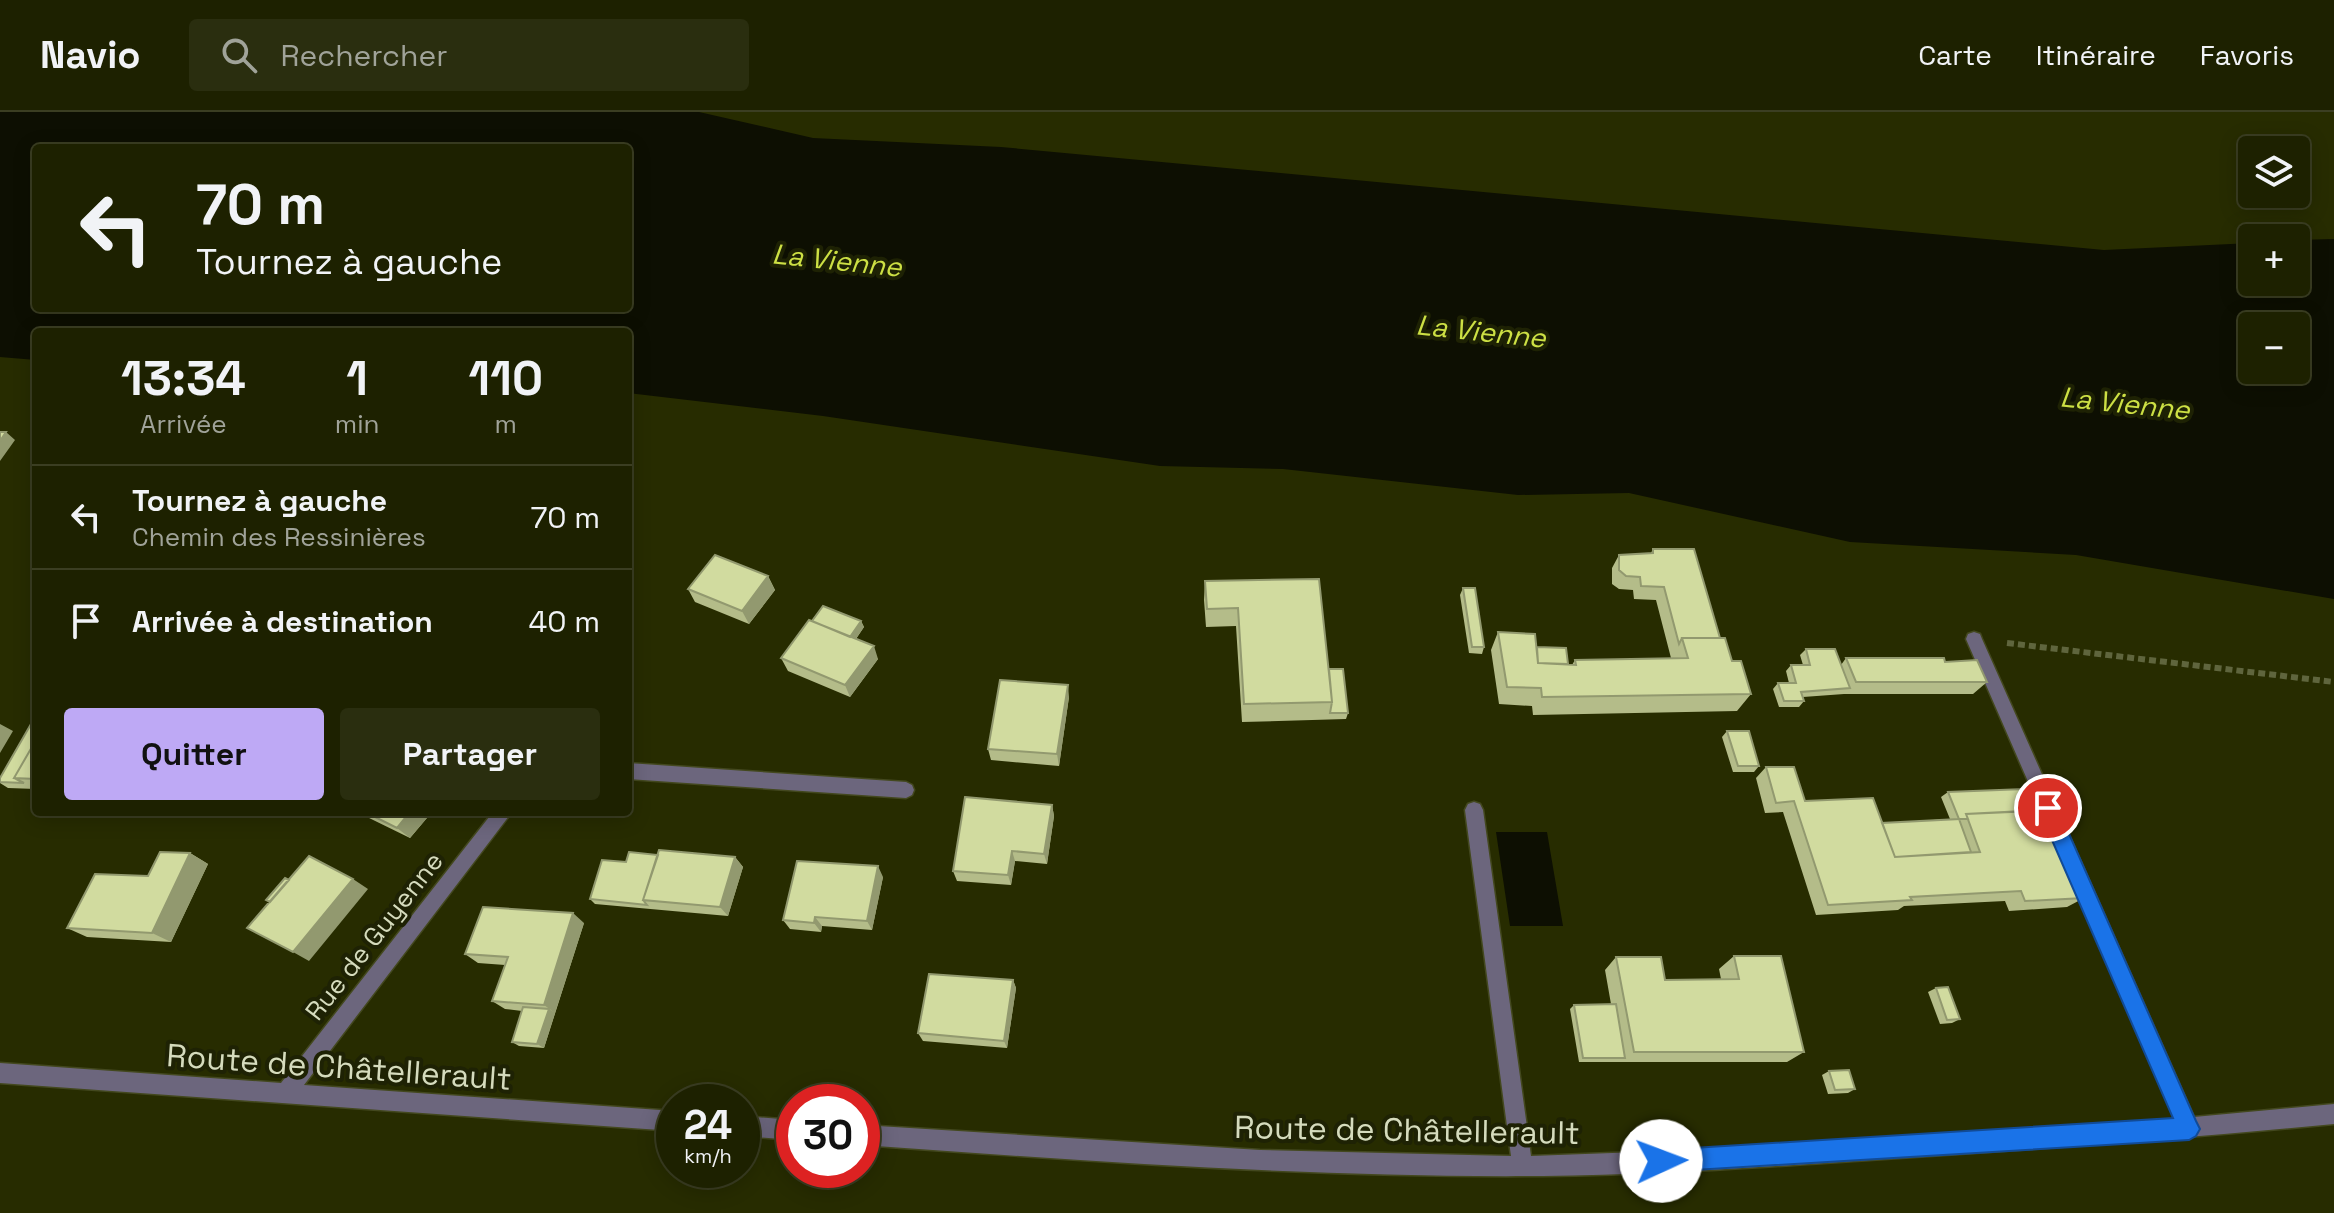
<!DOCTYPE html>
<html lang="fr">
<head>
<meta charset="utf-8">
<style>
  :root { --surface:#1d2100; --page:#2a2e0f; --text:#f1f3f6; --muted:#a0a399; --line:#3b3e22; --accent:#bea9f5 }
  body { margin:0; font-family:"Space Grotesk",sans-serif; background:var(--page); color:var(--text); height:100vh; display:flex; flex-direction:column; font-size:30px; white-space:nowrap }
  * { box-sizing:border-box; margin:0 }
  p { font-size:26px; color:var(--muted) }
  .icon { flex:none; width:44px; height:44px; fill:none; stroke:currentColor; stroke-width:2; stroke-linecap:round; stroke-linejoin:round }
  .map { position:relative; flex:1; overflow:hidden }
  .sheet { position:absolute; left:32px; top:216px; width:600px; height:488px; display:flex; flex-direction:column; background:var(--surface); border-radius:8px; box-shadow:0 4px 20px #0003,0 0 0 2px var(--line) }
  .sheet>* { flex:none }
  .top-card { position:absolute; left:32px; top:32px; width:600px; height:168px; border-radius:8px; box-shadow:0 4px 20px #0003,0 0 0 2px var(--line); background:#1d2100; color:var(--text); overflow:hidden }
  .controls { position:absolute; left:2238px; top:24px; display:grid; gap:16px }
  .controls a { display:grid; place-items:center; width:72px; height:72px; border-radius:8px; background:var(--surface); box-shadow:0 4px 20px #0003,0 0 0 2px var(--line); font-size:40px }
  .speed { position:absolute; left:656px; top:972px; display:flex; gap:16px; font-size:40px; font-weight:700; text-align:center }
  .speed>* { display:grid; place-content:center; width:104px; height:104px; border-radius:50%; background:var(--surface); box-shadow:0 4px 20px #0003,0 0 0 2px var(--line); line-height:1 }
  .speed small { font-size:20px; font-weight:400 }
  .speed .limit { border:12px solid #d22; background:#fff; color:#111 }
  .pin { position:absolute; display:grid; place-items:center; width:68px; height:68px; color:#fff; margin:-34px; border:4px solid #fff; border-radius:50%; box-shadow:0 2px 8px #0007 }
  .me { position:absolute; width:88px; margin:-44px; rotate:88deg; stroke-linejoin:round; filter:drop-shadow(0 0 6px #0008) }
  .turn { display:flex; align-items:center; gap:28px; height:168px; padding:0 32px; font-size:36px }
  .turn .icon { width:104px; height:104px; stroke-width:2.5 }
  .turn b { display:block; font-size:56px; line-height:68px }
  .eta { display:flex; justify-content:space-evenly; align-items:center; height:136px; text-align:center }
  .eta b { font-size:48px; font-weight:700; line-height:56px }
  .primary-button { display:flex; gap:16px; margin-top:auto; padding:16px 32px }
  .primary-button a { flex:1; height:92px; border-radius:8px; background:var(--accent); color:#111; font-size:32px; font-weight:700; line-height:92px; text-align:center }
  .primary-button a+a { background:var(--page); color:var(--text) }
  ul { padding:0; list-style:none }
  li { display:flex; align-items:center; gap:24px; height:104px; padding:0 32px; border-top:2px solid var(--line) }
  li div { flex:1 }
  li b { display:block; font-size:30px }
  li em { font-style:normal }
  header { display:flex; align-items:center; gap:48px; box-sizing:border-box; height:112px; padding:0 40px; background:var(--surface); border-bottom:2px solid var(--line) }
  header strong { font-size:38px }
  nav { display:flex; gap:44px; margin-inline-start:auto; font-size:28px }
  .search { width:560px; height:72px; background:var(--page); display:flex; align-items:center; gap:20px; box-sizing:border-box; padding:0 28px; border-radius:8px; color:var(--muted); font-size:30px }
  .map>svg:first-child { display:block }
  .water { fill:#0d0f02; fill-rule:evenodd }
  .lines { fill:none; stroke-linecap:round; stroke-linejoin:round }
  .minor-casing { stroke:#43481e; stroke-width:3 }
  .path { stroke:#5f653d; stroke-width:6; stroke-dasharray:7 4; stroke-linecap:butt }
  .minor { fill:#6c667d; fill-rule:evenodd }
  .wall { fill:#b4bc89 }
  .shaded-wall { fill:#92996f }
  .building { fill:#d1db9f; stroke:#92996f; stroke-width:2 }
  .route { fill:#1a73e8; stroke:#114b97; stroke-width:2 }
  .labels { text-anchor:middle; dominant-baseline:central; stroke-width:8; stroke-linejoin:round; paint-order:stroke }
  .street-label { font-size:26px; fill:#d5dbbd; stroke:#1e2204 }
  .water-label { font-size:28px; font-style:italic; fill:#cde044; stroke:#1e2204 }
  .near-street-label { font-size:32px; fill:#d5dbbd; stroke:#1e2204 }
</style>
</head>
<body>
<header>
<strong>Navio</strong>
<div class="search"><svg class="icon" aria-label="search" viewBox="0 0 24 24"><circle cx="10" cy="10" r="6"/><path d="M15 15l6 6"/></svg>Rechercher</div>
<nav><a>Carte</a><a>Itinéraire</a><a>Favoris</a></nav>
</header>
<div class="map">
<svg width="2334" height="1101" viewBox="0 0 2334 1101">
  <rect width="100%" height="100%" fill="#272c00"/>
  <!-- water -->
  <path class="water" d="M0 0H699L813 26 1001 35 2104 138 2252 131V170H2296V128L2334 127V487L2076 443 1850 430 1629 381 1518 383 1283 357 1160 354 823 304 628 281V220H36V248L0 245ZM36 36H628V196H36ZM2252 214H2296V258H2252Z
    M1496 720H1547L1563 814H1510Z"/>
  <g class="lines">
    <!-- minor casing -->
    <g class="minor-casing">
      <path id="minor" d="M1974 520 1980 522 1982 527 2194 1005 2334 992V1012C2179 1027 2025 1038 1869 1048 1761 1055 1652 1063 1543 1064 1316 1066 1089 1049 862 1033V1013L1260 1038 1511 1044 1465 698 1468 692 1474 690 1480 692 1483 698 1531 1044 1721 1037 2175 1007 1966 527 1968 522Z
        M628 651 906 670 912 673 914 678 912 683 906 686 628 667Z
        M493 700H512L304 973 674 999V1019L0 971V951L281 971Z
        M742 1004 794 1008V1028L742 1024Z"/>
    </g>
    <!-- path -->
    <path class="path" d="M2007 531 2334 570"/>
    <!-- minor -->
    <use href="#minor" class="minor"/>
  </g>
  <!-- wall -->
  <path class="wall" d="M1653 437 1720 526 1751 582 1737 599 1533 603 1532 594 1499 592 1491 538 1498 520 1537 535 1568 552 1572 553 1575 548 1671 546 1656 488 1634 487 1633 478 1619 477 1612 472V456L1619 443 1651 441Z
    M768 464 775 478 749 512 695 490 688 477Z
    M1205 469 1329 557 1348 601 1346 607 1242 610 1236 514 1206 515 1204 488Z
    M1463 476 1484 535 1482 542 1469 541 1460 483Z
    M812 509H861L864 515 856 527 878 547 850 585 788 559 781 546Z
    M1806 537 1841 553 1846 546 1945 550 1987 570 1973 582H1844L1803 585 1804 589 1799 595H1779L1773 577 1778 571H1789L1786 559 1791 553H1803L1800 543Z
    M1069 585 1059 654 991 648 988 637Z
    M36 612V677L8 676 0 671V666Z
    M1727 619 1759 654 1754 660H1733L1722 625Z
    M1766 655 1805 689 1882 711 1950 707 1941 685 1948 680 2034 699 2084 786 2067 795 2009 799 2005 789 1904 794 1898 798 1816 803 1783 700 1765 701 1756 666Z
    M1052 693 1054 704 1047 752 1015 749 1011 773 957 769 953 759Z
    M360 700H432L410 726 365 704Z
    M190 741 208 752 171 830 87 825 67 816 148 764Z
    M658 743 735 745 743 755 728 804 595 792 590 787 626 750Z
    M883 765 872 818 822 814 821 820 790 817 783 808Z
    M584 811 544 936 519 934 512 930 522 899 505 897 492 889 505 853 478 851 465 842Z
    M1734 844 1804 940 1787 950H1579L1570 897 1574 893 1611 892 1605 858 1616 845 1665 868 1721 867 1719 857Z
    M1013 868 1016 876 1007 936 923 929 918 921Z
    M1936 876 1960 907 1952 911 1940 912 1928 880Z
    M1829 959 1855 977 1848 981 1828 982 1822 963Z"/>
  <!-- shaded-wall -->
  <path class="shaded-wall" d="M6 320 15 328 0 349V329Z
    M768 464 775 478 749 512 742 499Z
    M861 509 864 515 850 535 847 529Z
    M874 534 878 547 850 585 845 573Z
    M1068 573 1069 585 1059 654 1057 642Z
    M0 612 13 619 0 641Z
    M1052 693 1054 704 1047 752 1044 742Z
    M410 700H432L410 726 397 716Z
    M1012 739 1015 749 1011 773 1008 763Z
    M190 741 208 752 171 830 152 821Z
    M735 745 743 755 728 804 720 795Z
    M878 754 883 765 872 818 867 809Z
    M353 767 368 777 309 849 293 840Z
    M573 801 584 811 555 901 544 893Z
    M815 805 822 814 821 820 814 811Z
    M1013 868 1016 876 1007 936 1004 929Z
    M549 897 555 901 544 936 537 932Z"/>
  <!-- building -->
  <path class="building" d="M0 320H6L0 329Z
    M1653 437H1694L1720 526H1682L1679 532 1664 475 1641 474 1640 465 1626 464 1619 458V443L1653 441Z
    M715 443 768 464 742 499 688 477Z
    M1319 467 1332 590 1244 592 1238 496 1207 497 1205 469Z
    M1463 476H1475L1484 535H1472Z
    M823 494 861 509 850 525 812 509Z
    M809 508 874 534 845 573 781 546Z
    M1498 520 1535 522 1538 551 1576 553 1575 548 1688 546 1682 526H1725L1732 549H1741L1751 582 1542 585 1541 576 1507 575Z
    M1537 535 1566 536 1568 552 1538 551Z
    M1806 537H1835L1850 576 1801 580 1804 589H1784L1778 571H1796L1791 553H1810Z
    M1846 546H1944L1945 550 1977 548 1987 570H1856Z
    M1329 557H1343L1348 601H1330L1332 590Z
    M1000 568 1068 573 1057 642 988 637Z
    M31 612H36V628L14 666 24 671 0 670V666Z
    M1727 619H1749L1759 654H1738Z
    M36 628V667L14 666Z
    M1766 655H1794L1805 689 1873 686 1895 745 1980 740 1966 702 2044 698 2084 786 2025 789 2021 779 1910 785 1912 788 1828 793 1794 689 1776 691Z
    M2025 677 2034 699 1966 702 1968 707H1959L1971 740 1895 745 1882 711 1959 707 1948 680Z
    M965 685 1052 693 1044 742 1012 739 1008 763 953 759Z
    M365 700H410L397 716Z
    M659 738 735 745 720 795 643 788Z
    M160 740 190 741 152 821 67 816 95 762 148 764Z
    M629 740 658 743 643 788 647 793 590 787 602 748 626 750Z
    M309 744 353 767 293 840 247 816Z
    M797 749 878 754 867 809 815 805 814 811 783 808Z
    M285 766 289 768 270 790 266 788Z
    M483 795 573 801 544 893 492 889 508 845 465 842Z
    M1734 844H1781L1804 940H1634L1616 845H1661L1665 868 1739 867Z
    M929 862 1013 868 1004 929 918 921Z
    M1948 875 1960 907 1947 908 1936 876Z
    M1616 892 1625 946H1583L1574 893Z
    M523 895 549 897 537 932 512 930Z
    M1849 958 1855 977 1835 978 1829 959Z"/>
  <!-- route -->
  <path class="route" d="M2048 687 2055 690 2196 1009 2200 1017 2196 1024 2189 1028 1661 1060 1653 1057 1650 1049 1653 1041 1661 1038 2173 1006 2038 696 2041 690Z"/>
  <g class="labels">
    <!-- street labels -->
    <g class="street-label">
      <text transform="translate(374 824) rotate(-52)">Rue de Guyenne</text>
    </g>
    <!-- water labels -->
    <g class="water-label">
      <text transform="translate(837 148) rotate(6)">La Vienne</text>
      <text transform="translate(1481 219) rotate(6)">La Vienne</text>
      <text transform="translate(2125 291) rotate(6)">La Vienne</text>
    </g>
    <!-- near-street labels -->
    <g class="near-street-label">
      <text transform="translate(339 955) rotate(4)">Route de Châtellerault</text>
      <text transform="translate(1407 1018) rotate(1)">Route de Châtellerault</text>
    </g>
  </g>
</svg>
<div class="controls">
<a><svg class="icon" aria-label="layers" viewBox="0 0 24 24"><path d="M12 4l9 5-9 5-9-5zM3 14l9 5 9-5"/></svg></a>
<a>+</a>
<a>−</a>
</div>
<div class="speed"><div>24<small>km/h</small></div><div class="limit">30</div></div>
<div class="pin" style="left:2048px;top:696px;background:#d93025"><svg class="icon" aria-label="arrive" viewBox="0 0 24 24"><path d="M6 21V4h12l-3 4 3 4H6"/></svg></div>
<svg class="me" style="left:1661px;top:1049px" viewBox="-20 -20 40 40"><circle r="19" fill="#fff"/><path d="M0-13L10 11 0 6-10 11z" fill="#1a73e8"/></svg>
<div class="top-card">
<div class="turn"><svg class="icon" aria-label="left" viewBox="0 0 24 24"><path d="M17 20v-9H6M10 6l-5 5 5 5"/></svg><div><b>70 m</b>Tournez à gauche</div></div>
</div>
<section class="sheet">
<div class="eta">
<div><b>13:34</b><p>Arrivée</p></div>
<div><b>1</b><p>min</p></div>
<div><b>110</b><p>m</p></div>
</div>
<ul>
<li><svg class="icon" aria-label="left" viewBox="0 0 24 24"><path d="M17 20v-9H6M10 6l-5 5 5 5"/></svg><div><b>Tournez à gauche</b><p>Chemin des Ressinières</p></div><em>70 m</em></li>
<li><svg class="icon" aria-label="arrive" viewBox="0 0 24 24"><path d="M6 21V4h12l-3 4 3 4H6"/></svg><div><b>Arrivée à destination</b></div><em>40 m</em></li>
</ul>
<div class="primary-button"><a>Quitter</a><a>Partager</a></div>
</section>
</div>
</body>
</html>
